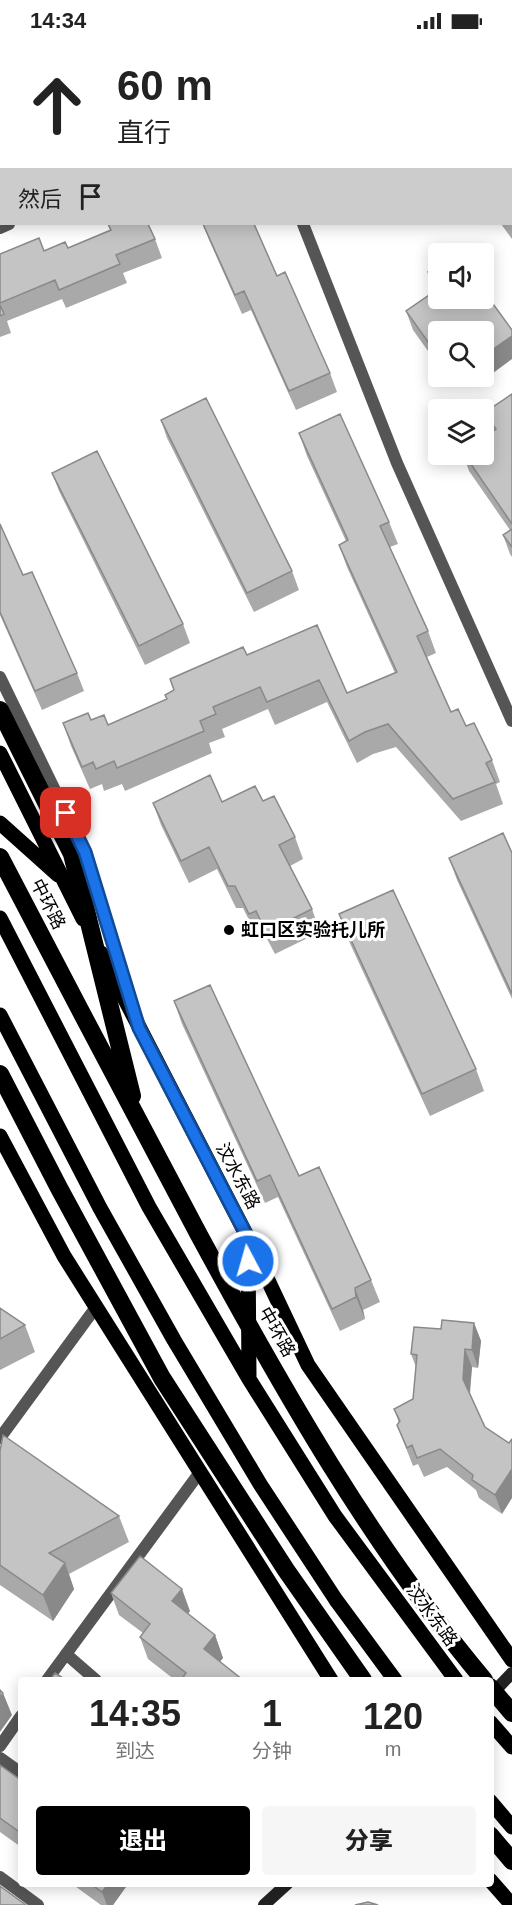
<!DOCTYPE html>
<html lang="zh">
<head>
<meta charset="utf-8">
<style>
  :root { --surface:#fff; --page:#f6f6f6; --text:#222; --muted:#767676; --accent:#000 }
  body { margin:0; font-family:Helvetica,"Noto Sans SC",sans-serif; background:var(--page); color:var(--text); height:100vh; display:flex; flex-direction:column; font-size:22px; white-space:nowrap }
  * { box-sizing:border-box; margin:0 }
  p { font-size:20px; color:var(--muted) }
  .icon { flex:none; width:33px; height:33px; fill:none; stroke:currentColor; stroke-width:2; stroke-linecap:round; stroke-linejoin:round }
  .map { position:relative; flex:1; overflow:hidden }
  .side { position:absolute; left:18px; top:1635px; width:476px; height:210px; display:flex; flex-direction:column; background:var(--surface); border-radius:6px; box-shadow:0 3px 15px #0003 }
  .side>* { flex:none }
  .hud { position:absolute; left:0px; top:0px; width:513px; height:183px; box-shadow:0 3px 15px #0003; background:#fff; color:var(--text); overflow:hidden }
  .tools { position:absolute; left:428px; top:201px; display:grid; gap:12px }
  .tools a { display:grid; place-items:center; width:66px; height:66px; border-radius:6px; background:var(--surface); box-shadow:0 3px 15px #0003; font-size:30px }
  .pin { position:absolute; display:grid; place-items:center; width:51px; height:51px; color:#fff; margin:-26px; border-radius:12px; box-shadow:0 3px 9px #0006 }
  .me { position:absolute; width:66px; margin:-33px; rotate:354deg; stroke-linejoin:round; filter:drop-shadow(0 0 4px #0008) }
  .turn { display:flex; align-items:center; gap:21px; height:126px; padding:0 18px; font-size:27px }
  .turn .icon { width:78px; height:78px; stroke-width:2.5 }
  .turn b { display:block; font-size:42px; line-height:51px }
  .then { display:flex; align-items:center; height:57px; padding:0 18px; background:#0003; gap:12px; font-size:22px }
  .eta { display:flex; justify-content:space-evenly; align-items:center; height:102px; text-align:center }
  .eta b { font-size:36px; font-weight:800; line-height:42px }
  .button { display:flex; gap:12px; margin-top:auto; padding:12px 18px }
  .button a { flex:1; height:69px; border-radius:6px; background:var(--accent); color:#fff; font-size:24px; font-weight:800; line-height:69px; text-align:center }
  .button a+a { background:var(--page); color:var(--text) }
  .status { display:flex; justify-content:space-between; align-items:center; height:42px; padding:0 30px; background:var(--surface); direction:ltr }
  .status svg { height:16px; fill:currentColor }
  .map>svg:first-child { display:block }
  .lines { fill:none; stroke-linecap:round; stroke-linejoin:round }
  .lane { stroke:#555; stroke-width:12 }
  .street { stroke:#555; stroke-width:12 }
  .secondary { stroke:#222; stroke-width:12 }
  .primary { stroke:#000; stroke-width:15 }
  .highway { stroke:#000; stroke-width:18 }
  .wall { fill:#a9a9a9 }
  .shaded-wall { fill:#898989 }
  .building { fill:#c4c4c4; stroke:#898989; stroke-width:1.5 }
  .route-casing { stroke:#114b97; stroke-width:15 }
  .route { stroke:#1a73e8; stroke-width:10 }
  .poi-dot { fill:#000; stroke:#fff; stroke-width:2 }
  .labels { text-anchor:middle; dominant-baseline:central; stroke-width:6; stroke-linejoin:round; paint-order:stroke }
  .street-label { font-size:18px; fill:#000; stroke:#fff }
  .poi-label { font-size:18px; font-weight:bold; fill:#000; stroke:#fff; text-anchor:start }
</style>
</head>
<body>
<div class="status"><b>14:34</b><svg viewBox="0 0 49 12"><path d="M0 12V9h3v3zM5 12V6h3v6zM10 12V3h3v9zM15 12V0h3v12zM26 1h20v11H26zM47 4h2v5h-2z"/></svg></div>
<div class="map">
<svg width="512" height="1863" viewBox="0 0 512 1863">
  <rect width="100%" height="100%" fill="#fff"/>
  <g class="lines">
    <!-- lane -->
    <path class="lane" d="M244 0 245 2
      M405 2V0
      M303 182 397 421 512 679
      M0 186 9 182"/>
    <!-- street -->
    <path class="street" d="M0 635 85 810 131 958
      M0 1396 96 1265
      M66 1612 96 1638
      M47 1638 200 1430
      M0 1704 21 1674
      M0 1716 21 1731
      M0 1835 38 1863"/>
    <!-- secondary -->
    <path class="secondary" d="M490 1654 512 1631
      M264 1863 287 1842"/>
    <!-- primary -->
    <path class="primary" d="M0 711 83 877
      M0 781 58 833
      M0 876 149 1165 249 1337 335 1474 456 1638
      M101 911 248 1196 308 1323 512 1618
      M0 973 100 1166 174 1298 260 1442 336 1558 395 1638
      M0 1094 64 1214 331 1638
      M248 1202 249 1334
      M490 1680 512 1705
      M490 1759 512 1785
      M490 1838 512 1863"/>
    <!-- highway -->
    <path class="highway" d="M0 668 72 812 132 1054
      M0 815C66 941 132 1068 199 1193 283 1348 371 1503 484 1638
      M0 1032 59 1146 162 1336 286 1528 363 1638
      M490 1645 512 1671
      M490 1793 512 1819"/>
  </g>
  <!-- wall -->
  <path class="wall" d="M0 0H224V2H2V166L0 167Z
    M512 142V197L501 182H512Z
    M108 182 155 197 162 216 123 231 127 241 66 266 62 257 7 279 11 291 0 295V212L68 206 110 189Z
    M203 182 277 234 330 331 337 350 296 368 251 268 242 272 209 198Z
    M438 223V256L512 288 493 331 483 317V290H438V323L413 288 406 269 435 249 428 230Z
    M512 352V515L510 512 503 493 510 488 469 429 463 412H483L492 390 484 371Z
    M161 378 292 529 299 548 254 570 167 396Z
    M299 391 389 480 398 502 390 505 428 589 436 611 427 615 451 670 466 684 492 718 500 740 496 742 503 762 461 779 396 705 373 712 357 721 327 660 275 683 268 667 222 687 225 695 209 701 212 711 125 749 122 742 104 749 102 742 90 747 71 704 63 681 91 678 108 683 166 657 174 649 170 637 247 613 317 583 347 651 395 631 347 525 339 503 346 499 307 414Z
    M52 431 183 582 190 601 145 623 59 449Z
    M0 482 23 533 77 631 84 649 42 668 0 573Z
    M263 759 295 795 303 817 290 824 312 867 320 890 275 912 264 891 257 894 243 866H236L217 827 189 841 161 783 153 761Z
    M512 811V957L457 838 449 816Z
    M339 872 476 1027 484 1049 430 1074 347 895Z
    M174 959 371 1238 380 1260 363 1268 365 1277 340 1289 278 1155 265 1161 182 982Z
    M0 1266 25 1283 35 1310 0 1328Z
    M474 1281 481 1299 478 1326 472 1325 470 1353 502 1472 479 1456 476 1448 447 1425 424 1435 418 1422 413 1424 397 1383 399 1381 394 1367 413 1357 416 1325 411 1312 441 1287Z
    M0 1409 119 1474 129 1500 69 1532 74 1547 53 1579 0 1543Z
    M111 1551 190 1569 188 1572 215 1593 223 1616 220 1620 243 1638H175L148 1617 140 1595 143 1591 119 1573Z
    M0 1723 21 1738V1805L0 1790Z
    M72 1842H128L113 1863H101Z"/>
  <!-- shaded-wall -->
  <path class="shaded-wall" d="M512 294V317L493 331 486 312Z
    M355 1246 363 1268 365 1277 356 1255Z
    M474 1281 481 1299 478 1326 472 1308Z
    M465 1307 472 1325 469 1356 463 1337Z
    M512 1427V1456L502 1472 495 1453Z
    M65 1521 74 1547 53 1579 43 1553Z
    M182 1547 190 1569 180 1581 172 1559Z
    M215 1593 223 1616 212 1629 204 1607Z
    M3 1651 12 1673 0 1690V1656Z
    M108 1842H128L113 1863H107L102 1850Z"/>
  <!-- building -->
  <path class="building" d="M0 0H223L224 2H2V140L0 141Z
    M108 182H148L155 197 116 213 120 222 59 248 55 238 0 261V212L39 196 44 209 65 200 68 206 111 188Z
    M203 182H254L277 234 285 230 330 331 289 349 244 249 235 253Z
    M438 223V244L428 230Z
    M438 247V256H483V248L512 288V294L486 312 483 308V290H438V314L406 269Z
    M0 263 4 272 0 274Z
    M512 352V482L464 412H483V396L496 387 484 371Z
    M206 356 292 529 247 551 161 378Z
    M340 372 389 480 380 484 428 589 417 594 451 670 458 667 466 684 474 681 492 718 486 721 495 740 453 757 388 682 365 690 349 699 319 638 267 660 260 645 213 665 216 672 200 679 204 689 117 726 114 719 96 727 93 720 82 725 63 681 88 671 91 678 104 673 108 683 167 657 165 653 174 648 170 637 243 605 247 613 317 583 347 651 397 630 339 503 348 498 299 391Z
    M97 409 183 582 139 604 52 431Z
    M0 482 23 533 32 530 77 631 35 649 0 570Z
    M512 487V505L503 493Z
    M210 733 222 760 255 744 263 759 274 754 295 795 279 803 312 867 266 890 256 869 249 872 235 844H228L209 805 181 819 153 761Z
    M503 791 512 811V952L449 816Z
    M393 848 476 1027 422 1052 339 872Z
    M210 943 299 1134 319 1125 371 1238 355 1246 356 1255 332 1267 270 1133 257 1139 174 959Z
    M0 1266 25 1283 0 1297Z
    M442 1278 474 1281 472 1308 465 1307 463 1337 485 1385 509 1401 512 1397V1427L495 1453 472 1438 473 1433 440 1407 417 1416 412 1403 407 1406 397 1383 400 1379 394 1367 413 1357 417 1313 411 1312 414 1285 441 1287Z
    M3 1393 119 1474 49 1511 65 1521 43 1553 0 1523V1409Z
    M140 1514 182 1547 172 1559 215 1593 204 1607 243 1638H181L186 1631 140 1595 150 1582 111 1551Z
    M55 1631 66 1638H50Z
    M0 1648 3 1651 0 1656Z
    M0 1723 21 1738V1791L0 1776Z
    M91 1842H108L102 1850Z
    M0 1844 26 1863H0Z
    M368 1860 378 1863H355Z"/>
  <g class="lines">
    <!-- route casing -->
    <g class="route-casing">
      <path id="route" d="M66 771 85 810 139 986 248 1196V1219"/>
    </g>
    <!-- route -->
    <use href="#route" class="route"/>
  </g>
  <!-- markers -->
  <circle class="poi-dot" cx="229" cy="888" r="6"/>
  <g class="labels">
    <!-- street labels -->
    <g class="street-label">
      <text transform="translate(48 862) rotate(63)">中环路</text>
      <text transform="translate(238 1134) rotate(62)">汶水东路</text>
      <text transform="translate(277 1290) rotate(60)">中环路</text>
      <text transform="translate(432 1573) rotate(54)">汶水东路</text>
    </g>
    <!-- poi labels -->
    <g class="poi-label">
      <text x="241" y="888">虹口区实验托儿所</text>
    </g>
  </g>
</svg>
<div class="tools">
<a><svg class="icon" aria-label="sound" viewBox="0 0 24 24"><path d="M4 9h4l5-4v14l-5-4H4zM17 9q2 3 0 6"/></svg></a>
<a><svg class="icon" aria-label="search" viewBox="0 0 24 24"><circle cx="10" cy="10" r="6"/><path d="M15 15l6 6"/></svg></a>
<a><svg class="icon" aria-label="layers" viewBox="0 0 24 24"><path d="M12 4l9 5-9 5-9-5zM3 14l9 5 9-5"/></svg></a>
</div>
<div class="pin" style="left:66px;top:771px;background:#d93025"><svg class="icon" aria-label="arrive" viewBox="0 0 24 24"><path d="M6 21V4h12l-3 4 3 4H6"/></svg></div>
<svg class="me" style="left:248px;top:1219px" viewBox="-20 -20 40 40"><circle r="17" fill="#1a73e8" stroke="#fff" stroke-width="3"/><path d="M0-11L8 9 0 5-8 9z" fill="#fff"/></svg>
<div class="hud">
<div class="turn"><svg class="icon" aria-label="ahead" viewBox="0 0 24 24"><path d="M12 20V5M6 11l6-6 6 6"/></svg><div><b>60 m</b>直行</div></div>
<div class="then">然后<svg class="icon" aria-label="arrive" viewBox="0 0 24 24"><path d="M6 21V4h12l-3 4 3 4H6"/></svg></div>
</div>
<section class="side">
<div class="eta">
<div><b>14:35</b><p>到达</p></div>
<div><b>1</b><p>分钟</p></div>
<div><b>120</b><p>m</p></div>
</div>
<div class="button"><a>退出</a><a>分享</a></div>
</section>
</div>
</body>
</html>
